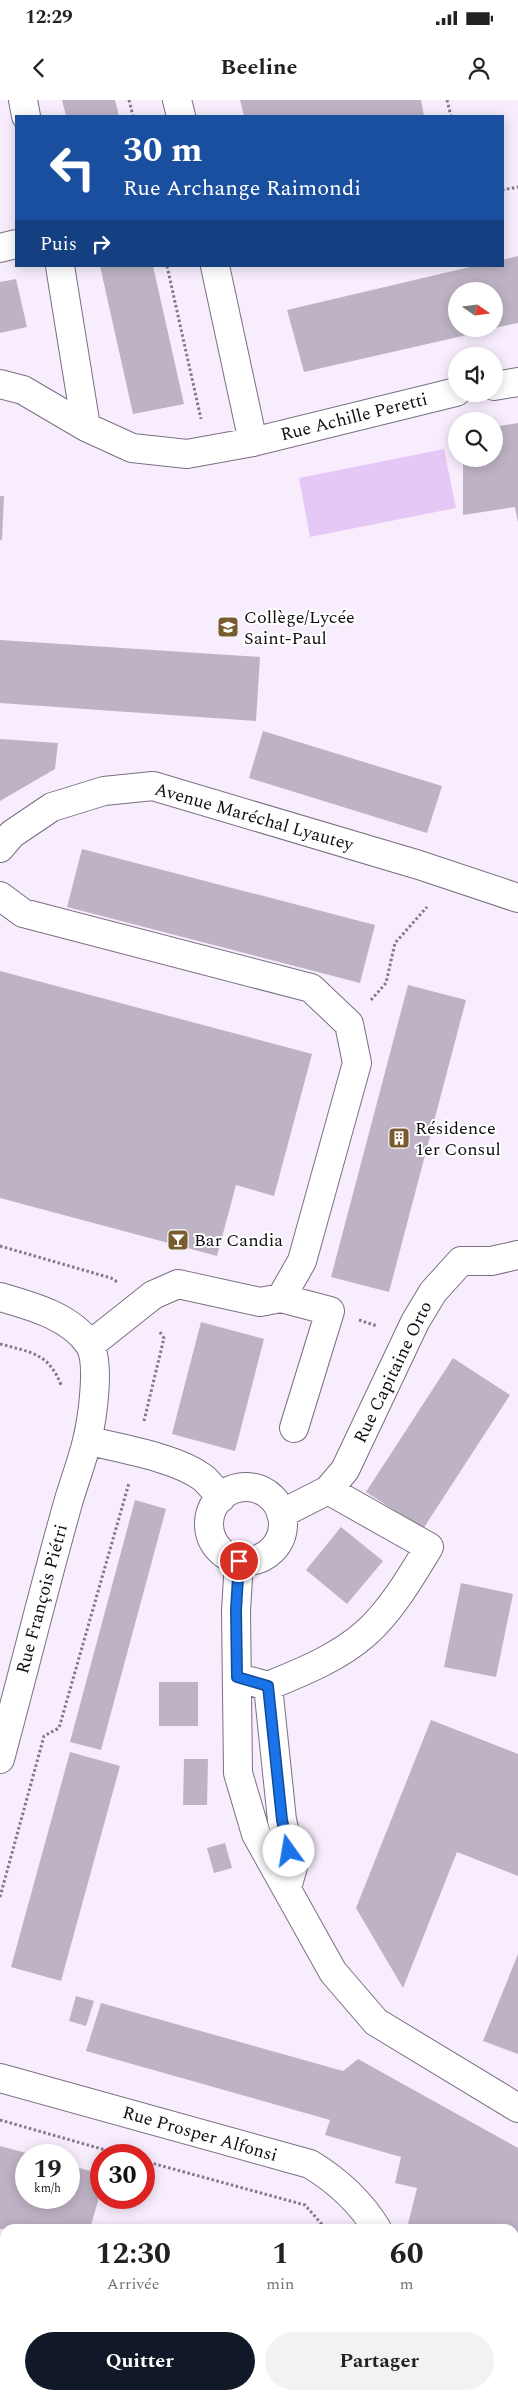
<!DOCTYPE html>
<html lang="fr">
<head>
<meta charset="utf-8">
<style>
  :root { --surface:#fff; --page:#f2f2f2; --text:#222; --muted:#767676; --accent:#111827 }
  body { margin:0; font-family:Spectral,serif; background:var(--page); color:var(--text); height:100vh; display:flex; flex-direction:column; font-size:19px; white-space:nowrap }
  * { box-sizing:border-box; margin:0 }
  p { font-size:16px; color:var(--muted) }
  .icon { flex:none; width:28px; height:28px; fill:none; stroke:currentColor; stroke-width:2; stroke-linecap:round; stroke-linejoin:round }
  .map { position:relative; flex:1; overflow:hidden }
  .drawer { position:absolute; left:0px; top:2124px; width:519px; height:176px; display:flex; flex-direction:column; background:var(--surface); border-radius:15px 15px 0 0; box-shadow:0 2px 12px #0003 }
  .drawer>* { flex:none }
  .top-card { position:absolute; left:15px; top:15px; width:489px; height:152px; border-radius:0px; box-shadow:0 2px 12px #0003; background:#1a4fa0; color:#fff; overflow:hidden }
  .needle { width:32px; rotate:104deg }
  .buttons { position:absolute; left:448px; top:182px; display:grid; gap:10px }
  .buttons a { display:grid; place-items:center; width:55px; height:55px; border-radius:50%; background:var(--surface); box-shadow:0 2px 12px #0003; font-size:25px }
  .speed { position:absolute; left:15px; top:2044px; display:flex; gap:10px; font-size:25px; font-weight:700; text-align:center }
  .speed>* { display:grid; place-content:center; width:65px; height:65px; border-radius:50%; background:var(--surface); box-shadow:0 2px 12px #0003; line-height:1 }
  .speed small { font-size:12px; font-weight:400 }
  .speed .limit { border:8px solid #d22; background:#fff; color:#111 }
  .pin { position:absolute; display:grid; place-items:center; width:42px; height:42px; color:#fff; margin:-21px; border:2px solid #fff; border-radius:50%; box-shadow:0 1px 5px #0007 }
  .me { position:absolute; width:55px; margin:-28px; rotate:347deg; stroke-linejoin:round; filter:drop-shadow(0 0 4px #0008) }
  .turn { display:flex; align-items:center; gap:18px; height:105px; padding:0 25px; font-size:22px }
  .turn .icon { width:65px; height:65px; stroke-width:2.5 }
  .turn b { display:block; font-size:35px; line-height:42px }
  .then { display:flex; align-items:center; height:48px; padding:0 25px; background:#0003; gap:10px; font-size:19px }
  .eta { display:flex; justify-content:space-evenly; align-items:center; height:85px; text-align:center }
  .eta b { font-size:30px; font-weight:700; line-height:35px }
  .primary-button { display:flex; gap:10px; margin-top:auto; padding:10px 25px }
  .primary-button a { flex:1; height:58px; border-radius:30px; background:var(--accent); color:#fff; font-size:20px; font-weight:700; line-height:58px; text-align:center }
  .primary-button a+a { background:var(--page); color:var(--text) }
  .status { display:flex; justify-content:space-between; align-items:center; height:35px; padding:0 25px; background:var(--surface); direction:ltr }
  .status svg { height:14px; fill:currentColor }
  header { display:flex; justify-content:space-between; align-items:center; height:65px; padding:0 25px; background:var(--surface); font-size:22px; font-weight:700 }
  .map>svg:first-child { display:block }
  .green { fill:#e6c8f7 }
  .building { fill:#beb3c5 }
  .lines { fill:none; stroke-linecap:round; stroke-linejoin:round }
  .minor-casing { stroke:#7a6f81; stroke-width:30 }
  .path { stroke:#817a85; stroke-width:3; stroke-dasharray:2.5 2.5; stroke-linecap:butt }
  .minor { stroke:#fff; stroke-width:28 }
  .route-casing { stroke:#114b97; stroke-width:12 }
  .route { stroke:#1a73e8; stroke-width:9 }
  .labels { text-anchor:middle; dominant-baseline:central; stroke-width:4; stroke-linejoin:round; paint-order:stroke }
  .street-label { font-size:18px; fill:#110d14; stroke:#fff }
  .poi-label { font-size:18px; fill:#110d14; stroke:#fff; text-anchor:start }
</style>
</head>
<body>
<div class="status"><b>12:29</b><svg viewBox="0 0 49 12"><path d="M0 12V9h3v3zM5 12V6h3v6zM10 12V3h3v9zM15 12V0h3v12zM26 1h20v11H26zM47 4h2v5h-2z"/></svg></div>
<header><svg class="icon" aria-label="back" viewBox="0 0 24 24"><path d="M15 5l-7 7 7 7"/></svg>Beeline<svg class="icon" aria-label="person" viewBox="0 0 24 24"><circle cx="12" cy="8" r="4"/><path d="M4 21q1-7 8-7t8 7"/></svg></header>
<div class="map">
<svg width="518" height="2299" viewBox="0 0 518 2299">
  <rect width="100%" height="100%" fill="#f7edfd"/>
  <!-- green -->
  <path class="green" d="M444 349 456 408 310 437 299 378Z"/>
  <!-- building -->
  <path class="building" d="M62 0H115L119 16H66Z
    M240 0H421L424 16H244Z
    M518 156V223L494 228V191H456V229L489 230 304 272 287 210 474 166H502V160Z
    M100 166H153L184 304 133 314Z
    M16 179 27 227 0 233V182Z
    M518 323V423L515 407 463 415V359H494V327Z
    M0 396H4L2 440H0Z
    M0 540 260 557 256 621 0 603Z
    M263 631 442 686 427 733 249 678Z
    M0 639 58 643 55 669 0 701Z
    M82 749 375 825 360 883 67 807Z
    M0 871 312 954 274 1096 236 1085 217 1156 0 1098Z
    M408 885 466 900 389 1192 331 1177Z
    M201 1222 264 1239 235 1351 172 1334Z
    M453 1258 510 1295 423 1429 366 1392Z
    M135 1400 166 1409 101 1650 70 1642Z
    M341 1427 383 1461 347 1504 306 1470Z
    M461 1483 513 1494 496 1577 444 1567Z
    M159 1582H198V1626H159Z
    M431 1620 518 1654V1776L457 1752 403 1888 356 1808Z
    M70 1652 120 1666 61 1881 11 1867Z
    M184 1659H208L207 1705H183Z
    M225 1743 232 1768 214 1773 207 1748Z
    M518 1854V1954L483 1941Z
    M76 1896 94 1901 86 1926 69 1921Z
    M101 1903 343 1971 358 1959 518 2048V2167L514 2166V2129L407 2128 417 2088 395 2083 401 2057 325 2035 330 2020 86 1951Z
    M0 2046 30 2054 26 2055V2098H69V2065L101 2074V2090L90 2129H0Z
    M45 2295H94L99 2296 98 2299H44Z
    M246 2295H303L301 2299H245Z"/>
  <g class="lines">
    <!-- minor casing -->
    <g class="minor-casing">
      <path id="minor" d="M23 0 26 16
        M177 0 181 16
        M0 148 16 144
        M60 166 86 327
        M215 166 253 342
        M0 284 23 290 86 327 132 348 187 354 253 342 456 292
        M494 286 518 282
        M0 748 12 734 52 707 104 691 153 686 419 765 518 798
        M0 796 23 813 311 888 349 924 357 963 302 1161 281 1198 260 1202 178 1184 153 1195 90 1245
        M0 1197C31 1206 70 1216 89 1244 101 1262 92 1320 87 1341 82 1362 74 1382 68 1403 44 1488 23 1574 0 1659
        M281 1198 330 1211 294 1328
        M87 1340C120 1349 175 1357 202 1377 209 1382 215 1391 221 1398
        M209 1424a37 37 0 1 1 74 0a37 37 0 1 1-74 0Z
        M281 1414 328 1390 345 1370 415 1222 433 1192 461 1161H491L518 1155
        M239 1461 236 1511 238 1673 256 1734 333 1872 376 1922 518 2008
        M250 1581 268 1586 282 1720 293 1767 287 1788
        M268 1586C302 1572 338 1558 366 1533 391 1511 412 1475 429 1447L328 1390
        M0 1978 310 2064C338 2081 360 2101 377 2129
        M514 2222 518 2225
        M354 2299 355 2295"/>
    </g>
    <!-- path -->
    <path class="path" d="M129 0 133 16
      M447 0 451 16
      M502 90 518 87
      M167 166 201 319
      M371 900 386 883 395 843 427 807
      M0 1146 111 1178 119 1183
      M359 1220 377 1226
      M0 1244C30 1252 49 1253 61 1285
      M144 1321 164 1238 159 1231
      M0 1797 44 1636 59 1628 129 1383
      M0 2020 123 2055
      M144 2061 305 2105 326 2129
      M312 2299 313 2295
      M399 2299 400 2295"/>
    <!-- minor -->
    <use href="#minor" class="minor"/>
  </g>
  <g class="lines">
    <!-- route casing -->
    <g class="route-casing">
      <path id="route" d="M239 1461 236 1510 237 1577 268 1586 282 1720 289 1751"/>
    </g>
    <!-- route -->
    <use href="#route" class="route"/>
  </g>
  <!-- icons -->
  <defs>
    <g id="school-square" transform="scale(1.125)"><rect x="-9" y="-9" width="18" height="18" rx="4" fill="#785b2f" stroke="#fff"/><path d="M0-5L7-2L0 1L-7-2ZM-4 1L0 2.5L4 1V4Q0 6-4 4Z" fill="#fff"/></g>
    <g id="building-square" transform="scale(1.125)"><rect x="-9" y="-9" width="18" height="18" rx="4" fill="#785b2f" stroke="#fff"/><path d="M-4-6H4V6H1V3H-1V6H-4ZM-2.5-4.3h1.7v1.8h-1.7ZM.8-4.3h1.7v1.8H.8ZM-2.5-1h1.7V.8h-1.7ZM.8-1h1.7V.8H.8Z" fill="#fff"/></g>
    <g id="bar-square" transform="scale(1.125)"><rect x="-9" y="-9" width="18" height="18" rx="4" fill="#785b2f" stroke="#fff"/><path d="M-6-5H6L.8 .8V4.5H3.5V6h-7V4.5H-.8V.8Z" fill="#fff"/></g>
  </defs>
  <g fill-rule="evenodd">
    <use href="#school-square" x="228" y="527"/>
    <use href="#building-square" x="399" y="1038"/>
    <use href="#bar-square" x="178" y="1140"/>
  </g>
  <g class="labels">
    <!-- street labels -->
    <g class="street-label">
      <text transform="translate(354 317) rotate(-14)">Rue Achille Peretti</text>
      <text transform="translate(254 717) rotate(16)">Avenue Maréchal Lyautey</text>
      <text transform="translate(393 1272) rotate(-64)">Rue Capitaine Orto</text>
      <text transform="translate(42 1499) rotate(-75)">Rue François Piétri</text>
      <text transform="translate(200 2034) rotate(16)">Rue Prosper Alfonsi</text>
    </g>
    <!-- poi labels -->
    <g class="poi-label">
      <text x="244" y="517">Collège/Lycée<tspan x="244" dy="21">Saint-Paul</tspan></text>
      <text x="415" y="1028">Résidence<tspan x="415" dy="21">1er Consul</tspan></text>
      <text x="194" y="1140">Bar Candia</text>
    </g>
  </g>
</svg>
<div class="buttons">
<a><svg class="needle" viewBox="-14 -14 28 28"><path d="M0-13l5 13h-10z" fill="#e53935"/><path d="M0 13l5-13h-10z" fill="#767676"/></svg></a>
<a><svg class="icon" aria-label="sound" viewBox="0 0 24 24"><path d="M4 9h4l5-4v14l-5-4H4zM17 9q2 3 0 6"/></svg></a>
<a><svg class="icon" aria-label="search" viewBox="0 0 24 24"><circle cx="10" cy="10" r="6"/><path d="M15 15l6 6"/></svg></a>
</div>
<div class="speed"><div>19<small>km/h</small></div><div class="limit">30</div></div>
<div class="pin" style="left:239px;top:1461px;background:#d93025"><svg class="icon" aria-label="arrive" viewBox="0 0 24 24"><path d="M6 21V4h12l-3 4 3 4H6"/></svg></div>
<svg class="me" style="left:289px;top:1751px" viewBox="-20 -20 40 40"><circle r="19" fill="#fff"/><path d="M0-13L10 11 0 6-10 11z" fill="#1a73e8"/></svg>
<div class="top-card">
<div class="turn"><svg class="icon" aria-label="left" viewBox="0 0 24 24"><path d="M17 20v-9H6M10 6l-5 5 5 5"/></svg><div><b>30 m</b>Rue Archange Raimondi</div></div>
<div class="then">Puis<svg class="icon" aria-label="right" viewBox="0 0 24 24"><path d="M7 20v-9h11M14 6l5 5-5 5"/></svg></div>
</div>
<section class="drawer">
<div class="eta">
<div><b>12:30</b><p>Arrivée</p></div>
<div><b>1</b><p>min</p></div>
<div><b>60</b><p>m</p></div>
</div>
<div class="primary-button"><a>Quitter</a><a>Partager</a></div>
</section>
</div>
</body>
</html>
